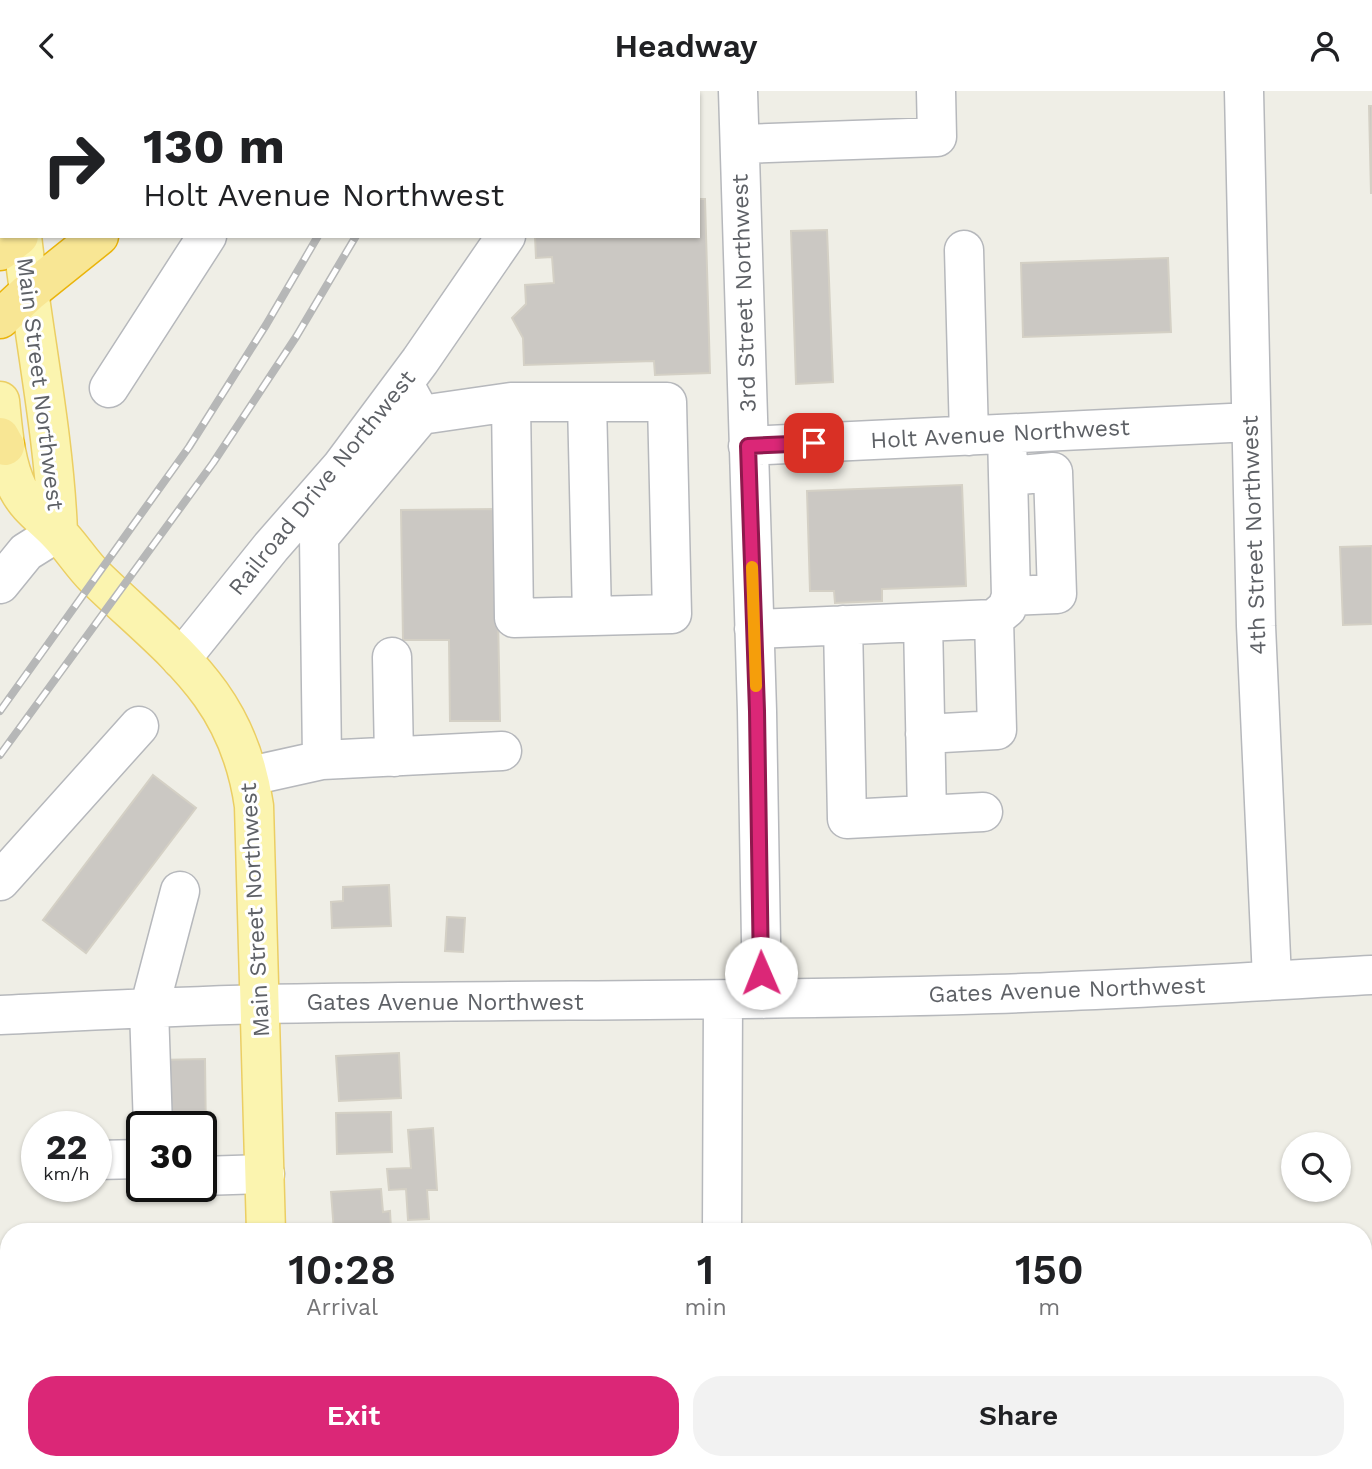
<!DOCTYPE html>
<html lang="en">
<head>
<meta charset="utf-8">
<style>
  :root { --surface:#fff; --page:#f2f2f2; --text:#202124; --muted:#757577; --accent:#db2777 }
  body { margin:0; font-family:"Work Sans",sans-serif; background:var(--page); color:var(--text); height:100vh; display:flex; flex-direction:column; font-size:26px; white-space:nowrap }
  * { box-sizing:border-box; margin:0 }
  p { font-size:23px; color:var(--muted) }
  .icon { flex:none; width:38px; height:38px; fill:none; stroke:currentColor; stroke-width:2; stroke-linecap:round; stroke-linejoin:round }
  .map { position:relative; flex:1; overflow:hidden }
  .side { position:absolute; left:0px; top:1132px; width:1372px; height:247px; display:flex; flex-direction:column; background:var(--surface); border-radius:28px 28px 0 0; box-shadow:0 2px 5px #0004 }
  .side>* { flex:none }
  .guide { position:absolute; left:0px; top:0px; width:700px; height:147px; box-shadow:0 2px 5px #0004; background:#fff; color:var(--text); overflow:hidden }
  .fabs { position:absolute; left:1281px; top:1041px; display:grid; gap:14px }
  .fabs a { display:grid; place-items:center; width:70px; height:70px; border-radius:50%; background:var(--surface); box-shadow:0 2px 5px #0004; font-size:35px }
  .speed { position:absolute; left:21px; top:1020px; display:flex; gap:14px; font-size:35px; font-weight:700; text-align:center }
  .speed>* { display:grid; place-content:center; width:91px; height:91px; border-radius:50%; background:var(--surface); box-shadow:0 2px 5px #0004; line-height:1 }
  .speed small { font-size:18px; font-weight:400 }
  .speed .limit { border:4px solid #111; border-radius:10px; background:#fff; color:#111 }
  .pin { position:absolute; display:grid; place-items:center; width:60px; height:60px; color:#fff; margin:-30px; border-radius:14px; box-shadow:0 4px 10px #0006 }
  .me { position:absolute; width:77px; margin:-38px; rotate:359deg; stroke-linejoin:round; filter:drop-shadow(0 0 5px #0008) }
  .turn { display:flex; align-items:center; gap:24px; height:147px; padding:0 28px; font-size:32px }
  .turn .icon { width:91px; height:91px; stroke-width:2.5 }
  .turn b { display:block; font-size:49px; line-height:60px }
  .eta { display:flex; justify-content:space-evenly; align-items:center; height:119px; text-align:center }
  .eta b { font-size:42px; font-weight:600; line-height:49px }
  .action { display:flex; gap:14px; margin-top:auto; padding:14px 28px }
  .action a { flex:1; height:80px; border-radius:28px; background:var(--accent); color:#fff; font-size:28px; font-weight:600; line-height:80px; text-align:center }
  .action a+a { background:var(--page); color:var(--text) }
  header { display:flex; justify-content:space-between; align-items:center; height:91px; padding:0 28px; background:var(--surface); font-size:32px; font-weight:600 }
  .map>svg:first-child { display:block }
  .building { fill:#cbc8c3; stroke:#d4d0c5; stroke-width:2 }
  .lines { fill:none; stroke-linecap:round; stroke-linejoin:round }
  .minor-casing { stroke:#b6b8bc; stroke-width:41 }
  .major-casing { stroke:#ebce63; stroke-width:41 }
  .highway-casing { stroke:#eab40b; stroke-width:41 }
  .path { stroke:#9cc4aa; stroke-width:4.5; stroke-dasharray:7 3.5; stroke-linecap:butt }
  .minor { stroke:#fff; stroke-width:38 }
  .major { stroke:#fbf4af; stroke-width:38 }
  .highway { stroke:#f8e694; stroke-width:38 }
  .rail-casing { stroke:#b6b7b7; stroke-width:8 }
  .rail { stroke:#fff; stroke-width:5; stroke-dasharray:16; stroke-linecap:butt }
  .route-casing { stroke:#8e194d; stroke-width:18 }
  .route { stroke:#db2777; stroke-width:12 }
  .slow { stroke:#f59e0b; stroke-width:12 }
  .labels { text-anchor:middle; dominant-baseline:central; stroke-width:6; stroke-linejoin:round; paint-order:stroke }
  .street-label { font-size:23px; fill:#5e6166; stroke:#fff }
</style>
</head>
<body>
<header><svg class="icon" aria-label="back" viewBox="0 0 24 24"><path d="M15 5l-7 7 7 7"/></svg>Headway<svg class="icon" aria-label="person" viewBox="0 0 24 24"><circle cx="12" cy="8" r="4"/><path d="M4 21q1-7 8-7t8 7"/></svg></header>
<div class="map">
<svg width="1372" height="1378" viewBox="0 0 1372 1378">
  <rect width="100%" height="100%" fill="#efeee6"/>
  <!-- building -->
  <path class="building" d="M1369 15H1372V102H1371Z
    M698 108H705L710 282 655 284 654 270 524 274 523 247 512 227 526 213 525 194 554 192 552 166 536 167 535 145H698Z
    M827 139 833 291 796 293 791 140Z
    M1168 167 1171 241 1023 246 1021 172Z
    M962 394 966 495 882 498V510L835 512 834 500H810L807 400Z
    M496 418 500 630H450L449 549H403L401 419Z
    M1372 455V533L1343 534 1340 456Z
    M153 684 196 717 86 862 43 829Z
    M389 794 391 835 332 837 331 811 343 810V796Z
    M447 826 465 827 463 861 445 860Z
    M399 962 401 1007 339 1010 336 965Z
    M205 968 206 1049H201V1036H158L157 969Z
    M391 1021 392 1061 337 1063 336 1022Z
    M433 1037 437 1099H427L429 1128 408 1129 406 1098 389 1099 387 1078 411 1077 408 1039Z
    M381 1098 383 1121 390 1120 391 1138 334 1141 331 1101Z
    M472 1371 473 1378H405V1375Z"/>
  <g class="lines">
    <!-- minor casing -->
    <g class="minor-casing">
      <path id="minor" d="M738 0 757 620 762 908
        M1244 0 1256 535 1272 888
        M308 2 310 0
        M601 2 602 0
        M740 53 937 46 936 0
        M964 159 969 345
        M109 297 207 145
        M587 311 592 525
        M421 324 511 311H667L672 523 514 527 511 311
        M748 355 1251 331
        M1009 385 1053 381 1057 503 1011 505
        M0 493 26 461 58 441
        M923 531 927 724
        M843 534 847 728 983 721
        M754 538 994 528 1007 517 1011 505 1007 343
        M392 566 394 666
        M181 568 271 456 341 376 420 270 506 145
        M925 643 997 639 994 528
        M322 669 319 446 421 324 409 302
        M250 685 322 669 502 660
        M0 790 139 635
        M0 924C87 920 175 915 262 913 506 908 749 911 993 903 1120 899 1246 891 1372 884
        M153 1036 149 918 180 800
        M96 1069 142 1068
        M201 1085 265 1083
        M722 1141 723 909
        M1363 1228H1372
        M86 1370V1378
        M740 1370V1378
        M1160 1370V1378"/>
    </g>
    <!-- major casing -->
    <g class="major-casing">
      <path id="major" d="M22 145C33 244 54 342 58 441
        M0 310C3 339 5 372 18 398 28 417 43 426 57 441 71 455 81 472 95 486 171 560 238 601 254 715L266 1141
        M272 1370 273 1378"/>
    </g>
    <!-- highway casing -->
    <g class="highway-casing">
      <path id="highway" d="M39 0 40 2
        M180 2 181 0
        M252 2 254 0
        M0 160 19 145
        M0 228 28 202 99 145
        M0 346 5 355"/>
    </g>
    <!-- path -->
    <path class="path" d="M94 2V0"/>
    <!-- minor -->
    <use href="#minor" class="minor"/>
    <!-- major -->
    <use href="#major" class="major"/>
    <!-- highway -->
    <use href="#highway" class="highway"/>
    <!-- rail casing -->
    <g class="rail-casing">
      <path id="rail" d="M393 2 394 0
        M436 2 437 0
        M0 620 189 356 266 234 318 145
        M0 664 213 372 296 246 356 145"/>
    </g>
    <!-- rail -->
    <use href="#rail" class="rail"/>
  </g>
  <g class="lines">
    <!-- route casing -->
    <g class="route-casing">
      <path id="route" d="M761 882 757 620 748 355 814 352"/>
    </g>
    <!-- route -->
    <use href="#route" class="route"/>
    <!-- slow -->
    <path class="slow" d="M752 476 756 595"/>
  </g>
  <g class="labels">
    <!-- street labels -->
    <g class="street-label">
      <text transform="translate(744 202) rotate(-92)">3rd Street Northwest</text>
      <text transform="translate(40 293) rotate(83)">Main Street Northwest</text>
      <text transform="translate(1000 343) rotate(-3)">Holt Avenue Northwest</text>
      <text transform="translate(322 392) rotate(-51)">Railroad Drive Northwest</text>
      <text transform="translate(1254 444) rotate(-92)">4th Street Northwest</text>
      <text transform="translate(255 819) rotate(-93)">Main Street Northwest</text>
      <text transform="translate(1067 899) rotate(-2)">Gates Avenue Northwest</text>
      <text x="445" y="911">Gates Avenue Northwest</text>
    </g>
  </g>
</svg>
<div class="fabs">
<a><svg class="icon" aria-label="search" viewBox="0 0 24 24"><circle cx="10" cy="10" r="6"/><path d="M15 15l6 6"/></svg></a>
</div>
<div class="speed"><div>22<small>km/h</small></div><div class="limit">30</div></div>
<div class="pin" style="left:814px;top:352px;background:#d93025"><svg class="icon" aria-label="arrive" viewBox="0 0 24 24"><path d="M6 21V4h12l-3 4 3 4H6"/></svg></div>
<svg class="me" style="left:761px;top:882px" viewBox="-20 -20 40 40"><circle r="19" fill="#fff"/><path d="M0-13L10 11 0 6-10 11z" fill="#db2777"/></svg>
<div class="guide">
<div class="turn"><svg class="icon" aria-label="right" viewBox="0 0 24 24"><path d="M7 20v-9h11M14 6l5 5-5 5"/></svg><div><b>130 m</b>Holt Avenue Northwest</div></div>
</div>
<section class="side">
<div class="eta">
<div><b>10:28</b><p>Arrival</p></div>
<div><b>1</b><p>min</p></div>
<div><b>150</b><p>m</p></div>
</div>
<div class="action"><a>Exit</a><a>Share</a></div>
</section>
</div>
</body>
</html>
